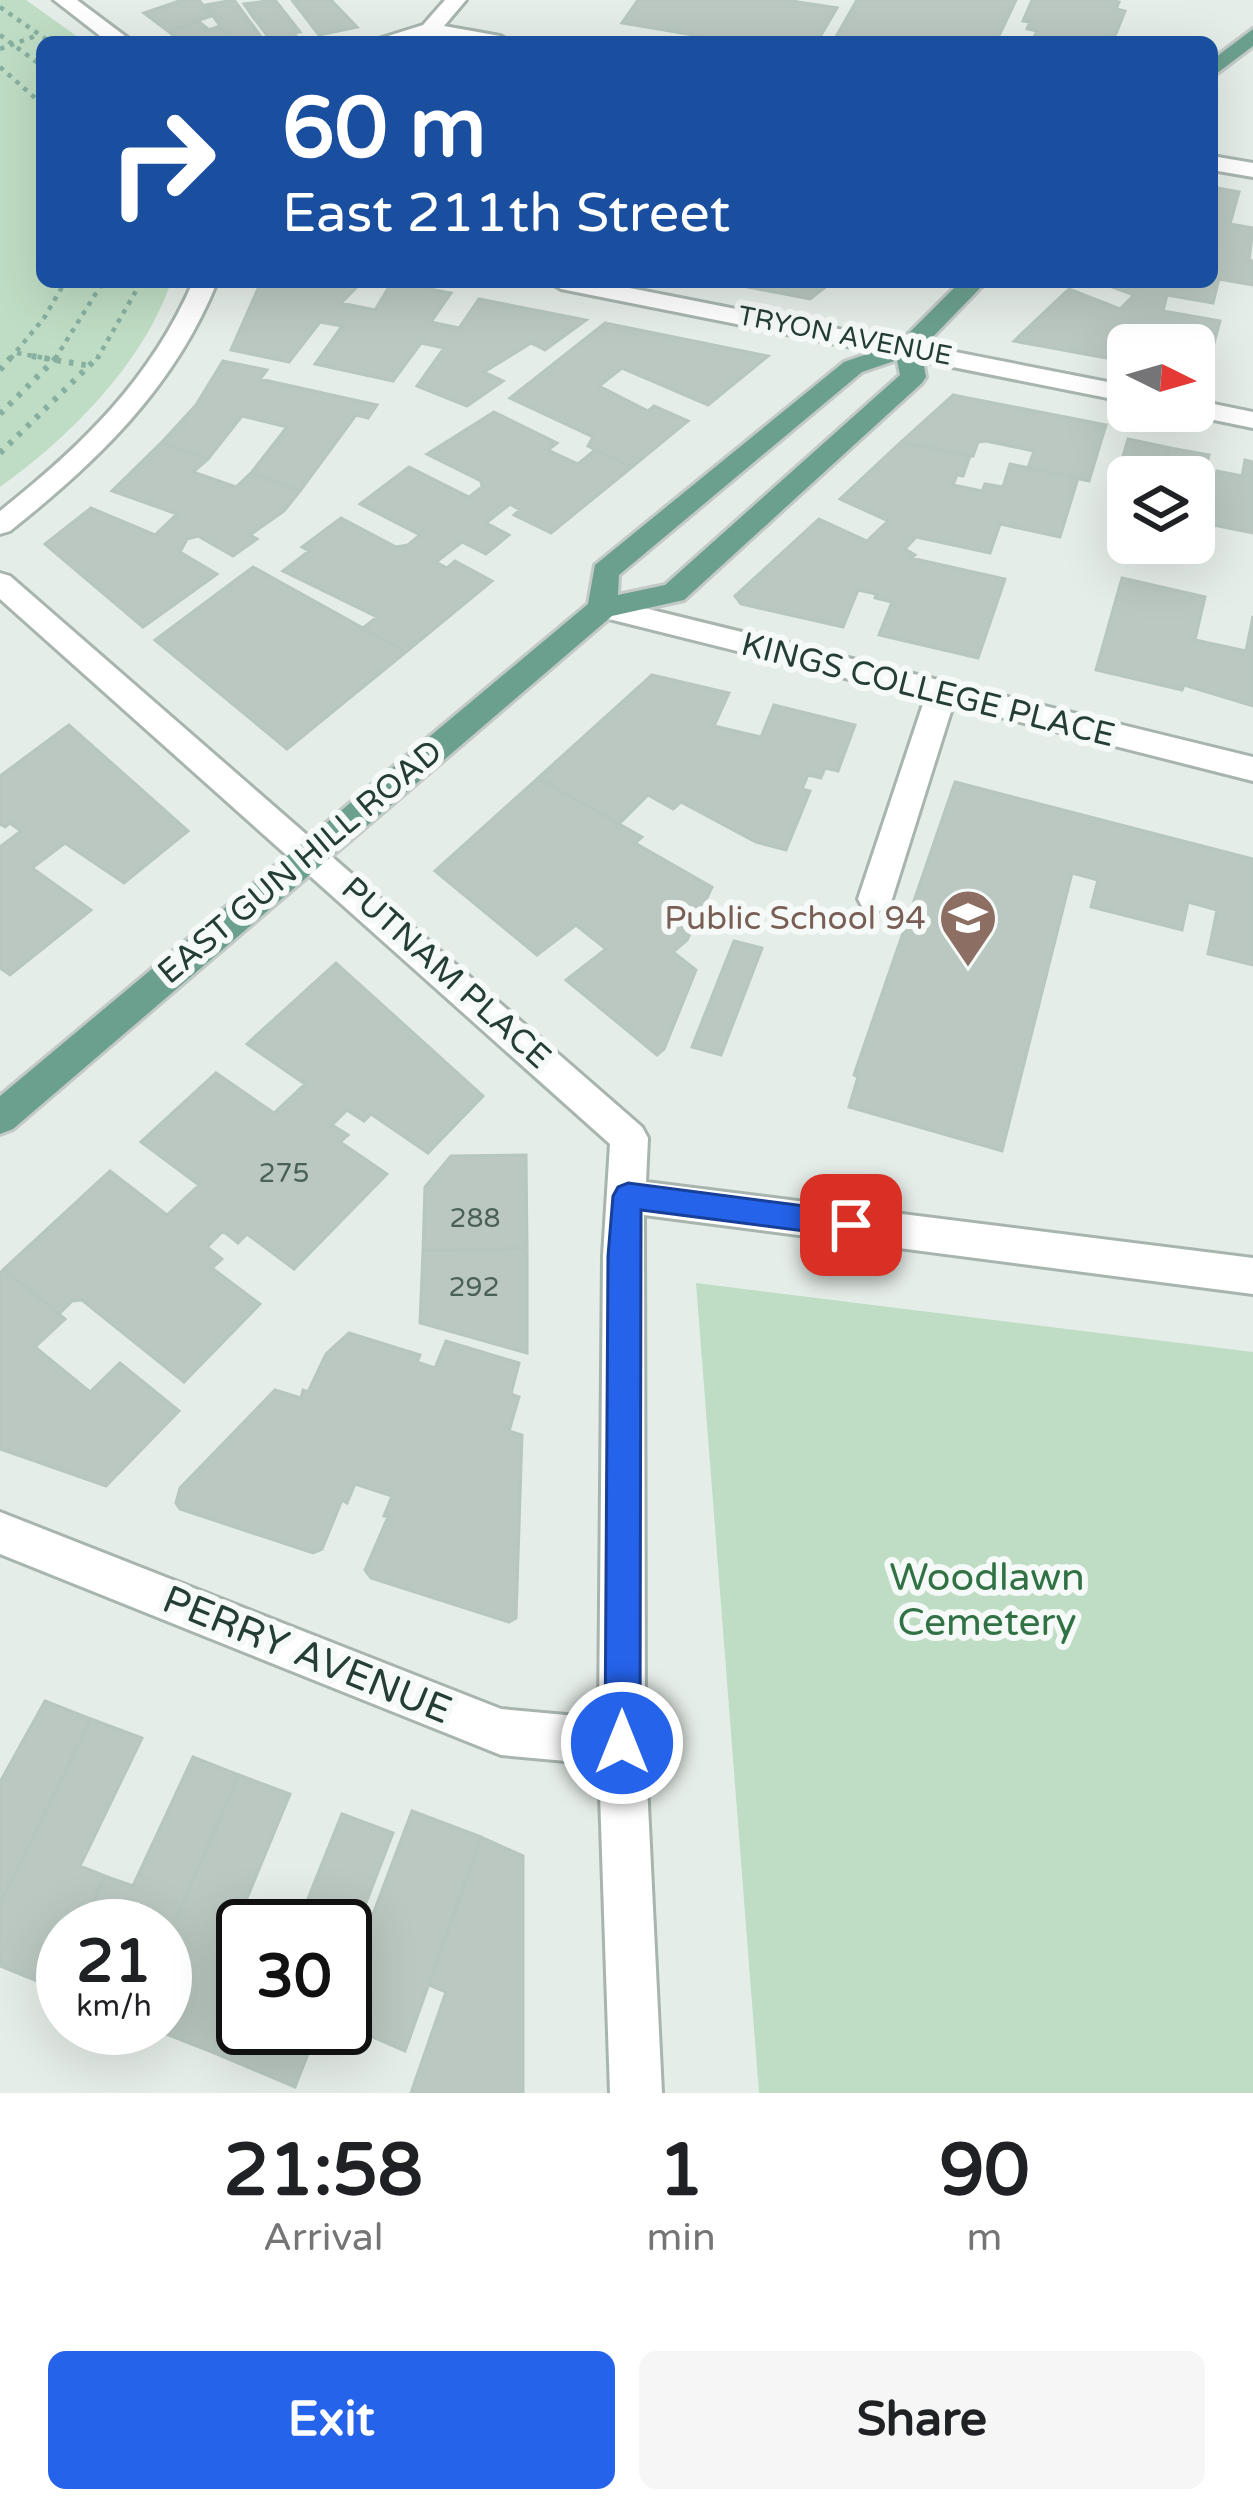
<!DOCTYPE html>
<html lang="en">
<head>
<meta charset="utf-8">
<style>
  :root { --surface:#fff; --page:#f6f6f6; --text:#202124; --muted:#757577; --accent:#2563eb }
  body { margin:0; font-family:"Varela Round",sans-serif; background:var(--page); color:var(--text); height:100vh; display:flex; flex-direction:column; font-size:45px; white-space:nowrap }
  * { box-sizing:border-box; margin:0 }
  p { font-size:39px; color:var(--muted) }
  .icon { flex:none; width:66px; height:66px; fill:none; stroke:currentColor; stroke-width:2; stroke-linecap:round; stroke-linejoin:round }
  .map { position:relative; height:2093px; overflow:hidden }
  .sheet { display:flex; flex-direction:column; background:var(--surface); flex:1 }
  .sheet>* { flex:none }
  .banner { position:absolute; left:36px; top:36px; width:1182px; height:252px; border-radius:18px; box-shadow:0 12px 48px #0002; background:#1a4fa0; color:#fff; overflow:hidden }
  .needle { width:78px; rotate:95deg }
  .controls { position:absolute; left:1107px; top:324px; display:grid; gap:24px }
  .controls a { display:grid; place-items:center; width:108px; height:108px; border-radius:18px; background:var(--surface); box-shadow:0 12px 48px #0002; font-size:60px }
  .speed { position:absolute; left:36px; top:1899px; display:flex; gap:24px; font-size:60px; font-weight:700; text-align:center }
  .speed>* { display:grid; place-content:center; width:156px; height:156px; border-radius:50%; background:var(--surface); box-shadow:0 12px 48px #0002; line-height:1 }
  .speed small { font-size:30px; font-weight:400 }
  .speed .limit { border:6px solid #111; border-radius:18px; background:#fff; color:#111 }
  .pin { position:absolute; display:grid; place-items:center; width:102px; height:102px; color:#fff; margin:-51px; border-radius:24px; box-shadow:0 6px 18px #0006 }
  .me { position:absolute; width:132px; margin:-66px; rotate:0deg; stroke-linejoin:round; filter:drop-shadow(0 0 9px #0008) }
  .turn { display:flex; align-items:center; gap:42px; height:252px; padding:0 48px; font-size:54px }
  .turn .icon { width:156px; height:156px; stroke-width:2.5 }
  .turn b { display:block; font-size:84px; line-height:102px }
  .eta { display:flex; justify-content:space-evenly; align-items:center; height:204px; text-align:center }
  .eta b { font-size:72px; font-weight:800; line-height:84px }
  .action { display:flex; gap:24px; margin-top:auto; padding:24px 48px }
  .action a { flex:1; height:138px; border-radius:18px; background:var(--accent); color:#fff; font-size:48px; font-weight:800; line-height:138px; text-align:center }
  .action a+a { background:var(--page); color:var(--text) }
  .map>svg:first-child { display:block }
  .green { fill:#bfddc4 }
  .building { fill:#bac8c1; stroke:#b7c6bf; stroke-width:3 }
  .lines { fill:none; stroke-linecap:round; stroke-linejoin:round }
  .minor-casing { stroke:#a8b5af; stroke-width:6 }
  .major-casing { stroke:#c2c9c6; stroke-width:6 }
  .path-far1 { stroke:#87af9f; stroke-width:4.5; stroke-dasharray:4.5 6; stroke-linecap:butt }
  .path { stroke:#87af9f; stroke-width:6; stroke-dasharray:4.5 8; stroke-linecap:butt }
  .minor { fill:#fff; fill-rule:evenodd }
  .major { fill:#6ca08e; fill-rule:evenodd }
  .route { fill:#2563eb; stroke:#184099; stroke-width:3 }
  .labels { text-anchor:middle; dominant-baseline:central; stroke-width:12; stroke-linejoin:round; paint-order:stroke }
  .far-street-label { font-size:27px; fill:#253e35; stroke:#f5f9f7 }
  .number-label { font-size:27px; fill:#4a6058 }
  .street-label { font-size:33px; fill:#253e35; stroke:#f5f9f7 }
  .education-label { font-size:33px; fill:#785e54; stroke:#f5f9f7; text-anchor:end }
  .near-park-label { font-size:39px; fill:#317245; stroke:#f5f9f7 }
  .near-street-label { font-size:39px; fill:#253e35; stroke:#f5f9f7 }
</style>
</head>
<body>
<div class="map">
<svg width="1253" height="2093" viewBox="0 0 1253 2093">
  <rect width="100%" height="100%" fill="#e5ede8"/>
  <!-- green -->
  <path class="green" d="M0 0H26L85 42H42V282H171C143 364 69 438 0 487Z
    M696 1283 1253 1352V2093H759Z"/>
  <!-- building -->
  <path class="building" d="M182 0H199L211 16 168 31 144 13Z
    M234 0 262 38 260 41 232 42 205 5Z
    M275 0 300 32 294 33 298 38 271 41 257 22 262 19 255 20 244 4Z
    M292 0H331L357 27 319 35Z
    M638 0H785L837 8 817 42H735L622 23Z
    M857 0H1016L996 42H833Z
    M1032 0H1109L1119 2 1116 9 1125 11 1115 36 1106 34 1103 41 1050 42 1033 39 1037 31 1027 29 1030 22 1023 21Z
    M198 21 209 30 219 26 230 42H181L168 31Z
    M1212 187 1239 192 1230 224 1253 228 1249 260 1253 261V285L1219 279 1213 303 1167 295 1163 311 1220 321 1205 377 1194 375V345H1128V362L1014 341 1069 289 1120 309 1134 295 1099 282H1212Z
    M261 282H362L341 303 375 310 392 282 451 293 431 322 459 328 479 299 586 320 545 350 531 343 484 372 503 381 467 406 417 386 444 348 421 343 393 381 315 364 342 326 320 322 289 362 231 350Z
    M722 282H832L810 299Z
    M605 323 768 356 708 405 622 368 599 386 648 411 654 406 688 421 632 467 588 446 593 437 510 398Z
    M223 361 267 370 260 379 377 405 368 418 356 415 300 491 251 473 287 427 242 416 208 459 161 443 196 405Z
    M953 395 1106 425 1089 481 1028 468 1034 451 986 441 978 442 973 456 901 442Z
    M494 412 557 443 548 450 578 464 595 450 632 467 551 533 514 515 520 510 510 504 486 523 509 535 486 554 462 542 436 562 447 568 455 561 492 581 406 652 363 628 377 617 283 571 309 551 302 547 341 518 396 547 408 545 420 535 360 504 409 467 469 497 482 487 481 481 427 454Z
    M1128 439 1170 448 1162 477H1128V502L1111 498Z
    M901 442 970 456 963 476 957 475 953 485 982 491 985 484 1003 487 1010 464 1078 478 1060 537 1000 524 990 553 916 537 905 549 915 555 911 558 1005 579 978 658 879 635 892 602 875 598 876 594 858 590 843 627 741 604 735 596 819 519 867 541 888 521 840 499Z
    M161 443 208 459 193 472 236 487 251 473 300 491 284 511 250 535 257 539 233 556 198 536 187 539 180 552 217 574 143 627 45 544 91 508 155 535 177 514 112 491Z
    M1170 448 1209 455 1195 512 1194 477H1162Z
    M1245 460 1253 462V533L1204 523 1217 471 1242 476Z
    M253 567 406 652 287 749 155 640Z
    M1122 578 1205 597 1195 640 1246 651 1253 616V706L1184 685 1182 690 1096 670Z
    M652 675 729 693 714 726 761 737 774 705 855 725 838 771 825 768 821 778 808 775 802 789 810 791 786 850 756 842 681 802 673 809 648 795 619 824 538 778Z
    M69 725 188 831 124 883 65 843 32 868 91 910 10 975 0 968V847L21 831 10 823 5 827 0 824V776Z
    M538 778 642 837 635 843 712 887 687 940 673 952 696 970 664 1049 657 1055 566 980 606 949 576 925 537 955 435 871Z
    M955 782 1253 859V965L1208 954 1217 910 1188 902 1182 930 1091 907 1098 880 1072 873 1002 1151 849 1107 858 1077 854 1075Z
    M734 941 762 948 721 1055 692 1047Z
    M336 963 483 1096 428 1153 371 1114 364 1121 347 1110 332 1125 348 1135 340 1142 387 1174 294 1269 247 1234 238 1243 223 1231 207 1247 222 1259 212 1268 260 1304 184 1382 82 1300 72 1301 59 1314 4 1269 110 1171 167 1215 199 1185 141 1142 216 1073 274 1113 305 1084 247 1044Z
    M526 1155 527 1248 423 1251 425 1187 451 1156Z
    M527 1248V1353L420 1323 423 1251Z
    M4 1269 65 1319 35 1347 90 1392 120 1363 179 1411 106 1486 0 1449V1273Z
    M349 1333 420 1355 417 1362 435 1368 446 1341 519 1363 511 1394 519 1397 509 1431 522 1435 516 1618 509 1622 371 1578 365 1570 388 1517 384 1516 392 1496 355 1484 347 1503 342 1500 322 1549 313 1553 180 1509 176 1503 180 1488 275 1390 301 1398 303 1390 308 1392 326 1354Z
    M45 1701 91 1719 0 1904V1782Z
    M91 1719 142 1738 80 1866 105 1876 81 1926H63V1964L52 1987 0 1966V1904Z
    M193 1757 239 1775 165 1944V1926H81L105 1876 133 1886Z
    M239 1775 290 1794 233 1932 243 1936V1976L212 2052 151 2028H165V1944Z
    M412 1811 481 1837 405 2051 361 2032 373 1997 346 1986Z
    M342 1814 393 1833 345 1957V1926H297Z
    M481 1837 523 1856V2093H411L446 1992 429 1985Z
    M243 1976V2028H318L295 2087 212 2052Z"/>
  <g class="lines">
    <!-- minor casing -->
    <g class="minor-casing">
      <path id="minor" d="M54 0H77L133 42H108Z
        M445 0H466L444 26 500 36 511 42 430 36 369 42 423 25Z
        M1212 156 1253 163V177L1212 170Z
        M193 282H217C174 388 98 461 10 531L0 534V511C82 446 151 379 193 282Z
        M549 282H599L1128 386V402L561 289Z
        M1194 400 1253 412V428L1185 414 1194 411Z
        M0 573 10 576 642 1127 648 1138 646 1182 1253 1258V1294L644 1215 645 1743 662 2093H610L599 1764 501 1755 0 1554V1512L501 1709 599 1718 603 1256 610 1144 0 599Z
        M603 598 1253 757V781L953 705 892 899 887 908 875 912 863 908 858 899 925 698 593 615 588 608Z"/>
    </g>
    <!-- major casing -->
    <g class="major-casing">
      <path id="major" d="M1253 29V46L1212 77V60Z
        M960 282H986L921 349 926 377 922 383 684 600 612 616 13 1129 0 1134V1096L588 604 595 565 844 362 899 343ZM897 360 900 375 665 585 618 595 619 575 862 372Z"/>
    </g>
    <!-- path-far1 -->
    <path class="path-far1" d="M0 7 50 42
      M0 35 42 66
      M0 49 38 35
      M0 67 42 104
      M17 353 50 359
      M10 359 44 318 65 282
      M55 359 103 282
      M97 359 141 282"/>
    <!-- path -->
    <path class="path" d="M32 356 91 366
      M0 370 12 356
      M0 414 58 356
      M0 453 99 356"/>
    <!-- minor -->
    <use href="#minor" class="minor"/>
    <!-- major -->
    <use href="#major" class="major"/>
  </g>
  <!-- route -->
  <path class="route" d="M628 1183 851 1212 861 1215 866 1225 861 1234 851 1237 641 1210 640 1743 635 1756 622 1761 610 1756 605 1743 608 1256 613 1196 618 1187Z"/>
  <!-- icons -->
  <defs>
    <g id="school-pin" transform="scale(3)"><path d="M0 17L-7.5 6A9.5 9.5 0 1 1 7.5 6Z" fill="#8d6e63" stroke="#f5f9f7"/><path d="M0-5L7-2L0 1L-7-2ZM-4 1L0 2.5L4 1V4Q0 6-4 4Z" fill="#fff"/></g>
  </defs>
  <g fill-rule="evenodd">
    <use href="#school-pin" x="968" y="918"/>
  </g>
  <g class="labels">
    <!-- far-street labels -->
    <g class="far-street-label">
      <text transform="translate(845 336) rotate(11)">TRYON AVENUE</text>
    </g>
    <!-- number labels -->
    <g class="number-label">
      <text x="284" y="1173">275</text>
      <text x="475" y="1218">288</text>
      <text x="474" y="1287">292</text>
    </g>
    <!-- street labels -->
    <g class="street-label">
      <text transform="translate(928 690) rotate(14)">KINGS COLLEGE PLACE</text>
      <text transform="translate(300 862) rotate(-40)">EAST GUN HILL ROAD</text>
      <text transform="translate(446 973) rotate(42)">PUTNAM PLACE</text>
    </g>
    <!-- education labels -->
    <g class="education-label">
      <text x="926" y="918">Public School 94</text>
    </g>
    <!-- near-park labels -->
    <g class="near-park-label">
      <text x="987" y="1577">Woodlawn<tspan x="987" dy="45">Cemetery</tspan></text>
    </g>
    <!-- near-street labels -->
    <g class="near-street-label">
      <text transform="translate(307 1655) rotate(22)">PERRY AVENUE</text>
    </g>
  </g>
</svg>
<div class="controls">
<a><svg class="needle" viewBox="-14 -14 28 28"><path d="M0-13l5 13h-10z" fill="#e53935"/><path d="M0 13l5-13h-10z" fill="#757577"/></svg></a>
<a><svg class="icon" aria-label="layers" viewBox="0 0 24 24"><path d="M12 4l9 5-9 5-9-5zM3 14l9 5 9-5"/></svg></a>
</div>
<div class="speed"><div>21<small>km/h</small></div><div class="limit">30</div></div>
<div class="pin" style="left:851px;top:1225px;background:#d93025"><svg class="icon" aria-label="arrive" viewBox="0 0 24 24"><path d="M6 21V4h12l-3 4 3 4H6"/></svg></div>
<svg class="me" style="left:622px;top:1743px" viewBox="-20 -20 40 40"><circle r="17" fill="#2563eb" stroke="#fff" stroke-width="3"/><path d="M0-11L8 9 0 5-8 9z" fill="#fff"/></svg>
<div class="banner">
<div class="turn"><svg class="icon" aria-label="right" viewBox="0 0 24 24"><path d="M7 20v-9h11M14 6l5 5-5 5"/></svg><div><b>60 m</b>East 211th Street</div></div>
</div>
</div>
<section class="sheet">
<div class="eta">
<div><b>21:58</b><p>Arrival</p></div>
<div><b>1</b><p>min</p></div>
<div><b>90</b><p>m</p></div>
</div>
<div class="action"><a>Exit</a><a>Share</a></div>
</section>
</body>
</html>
